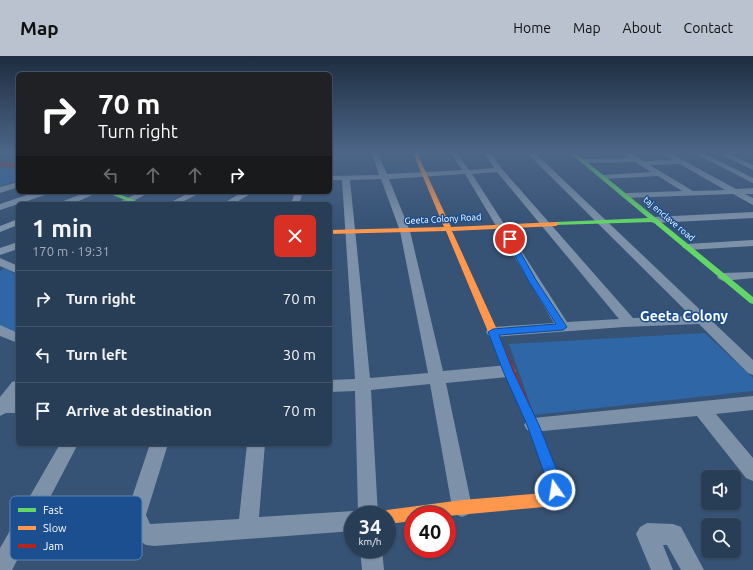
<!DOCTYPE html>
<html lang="en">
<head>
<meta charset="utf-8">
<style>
  :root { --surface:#283e57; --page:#30455d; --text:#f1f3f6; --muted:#a5aeba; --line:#44576d; --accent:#b9c2ce }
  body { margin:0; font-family:Ubuntu,sans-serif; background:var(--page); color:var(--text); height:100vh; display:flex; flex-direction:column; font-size:15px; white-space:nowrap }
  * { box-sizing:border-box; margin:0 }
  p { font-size:13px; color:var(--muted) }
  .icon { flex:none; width:22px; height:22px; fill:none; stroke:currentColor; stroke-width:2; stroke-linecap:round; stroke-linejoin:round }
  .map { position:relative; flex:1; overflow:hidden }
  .drawer { position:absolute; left:16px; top:146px; width:316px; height:244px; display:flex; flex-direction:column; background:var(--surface); border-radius:6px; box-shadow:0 1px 3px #0004,0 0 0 1px var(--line) }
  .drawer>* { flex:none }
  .hud { position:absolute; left:16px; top:16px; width:316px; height:122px; border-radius:6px; box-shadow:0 1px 3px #0004,0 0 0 1px var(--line); background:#202124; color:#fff; overflow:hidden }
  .fabs { position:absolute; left:701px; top:414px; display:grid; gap:8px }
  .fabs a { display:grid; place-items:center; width:40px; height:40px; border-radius:6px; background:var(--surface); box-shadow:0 1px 3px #0004,0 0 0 1px var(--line); font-size:20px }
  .speed { position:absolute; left:344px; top:450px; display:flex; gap:8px; font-size:20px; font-weight:700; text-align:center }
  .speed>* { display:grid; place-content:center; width:52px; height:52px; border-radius:50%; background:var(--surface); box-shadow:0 1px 3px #0004,0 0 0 1px var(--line); line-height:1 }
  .speed small { font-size:10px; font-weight:400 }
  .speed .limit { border:6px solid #d22; background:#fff; color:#111 }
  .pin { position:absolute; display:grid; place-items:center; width:34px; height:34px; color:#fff; margin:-17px; border:2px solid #fff; border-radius:50%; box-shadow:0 1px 4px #0007 }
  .me { position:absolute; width:44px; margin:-22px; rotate:347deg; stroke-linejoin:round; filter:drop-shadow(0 0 3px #0008) }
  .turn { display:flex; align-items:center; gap:14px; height:84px; padding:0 16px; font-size:18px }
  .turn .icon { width:52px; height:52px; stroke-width:2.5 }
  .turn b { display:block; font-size:28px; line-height:34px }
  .lanes { display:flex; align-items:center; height:38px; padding:0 16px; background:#0003; justify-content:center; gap:20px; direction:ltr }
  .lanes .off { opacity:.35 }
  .round { display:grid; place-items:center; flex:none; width:42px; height:42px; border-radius:6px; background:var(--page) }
  .head { display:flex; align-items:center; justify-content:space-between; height:68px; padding:0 16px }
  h1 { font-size:24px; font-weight:700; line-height:30px }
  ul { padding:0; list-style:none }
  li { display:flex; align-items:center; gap:12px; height:56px; padding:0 16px; border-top:1px solid var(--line) }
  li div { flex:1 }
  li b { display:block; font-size:15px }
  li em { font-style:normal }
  header { display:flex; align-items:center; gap:24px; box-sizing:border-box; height:56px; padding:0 20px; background:var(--accent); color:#111 }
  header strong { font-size:19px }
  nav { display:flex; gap:22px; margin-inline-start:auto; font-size:14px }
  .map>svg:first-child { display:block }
  .green { fill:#2f66a5 }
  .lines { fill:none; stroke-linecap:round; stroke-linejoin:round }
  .street { fill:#7d92a8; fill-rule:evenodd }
  .fast { fill:#63d668; fill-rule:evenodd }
  .slow { fill:#ff974d; fill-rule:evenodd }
  .jam { fill:#b3261e; fill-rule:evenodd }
  .route { fill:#1a73e8; stroke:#114b97 }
  .labels { text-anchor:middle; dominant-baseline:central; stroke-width:3; stroke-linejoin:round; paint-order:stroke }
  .far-street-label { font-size:9px; fill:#fff; stroke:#1b4f8f }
  .district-label { font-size:14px; font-weight:bold; fill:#fff; stroke:#1b4f8f }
  .key { fill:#1b4f8f; stroke:#5f84b1; stroke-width:1 }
  .key-label { font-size:11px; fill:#fff }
</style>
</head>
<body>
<header>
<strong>Map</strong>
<nav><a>Home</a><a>Map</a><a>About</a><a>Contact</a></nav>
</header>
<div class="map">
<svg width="753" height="514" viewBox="0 0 753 514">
  <rect width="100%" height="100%" fill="#365274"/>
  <!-- green -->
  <path class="green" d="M0 111 18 113V124L0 130Z
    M5 212 18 220V280L0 270V215Z
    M705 277 753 322V335L534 359 509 288Z"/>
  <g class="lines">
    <!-- street -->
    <path class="street" d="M372 97H378L387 118 462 114 451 97H457L469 114 494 112 484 97H491L502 113 633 262 691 260 527 97H535L753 304V319L748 317 699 268 624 271 493 281 488 279 486 276 488 273 493 271 554 267 465 118 389 123 410 175 443 315 508 309 513 311 516 315 513 319 508 321 446 327 472 451 469 458 462 461 455 458 452 451 430 328 371 334 378 459H353V475L154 490 146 489 132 480 126 459 150 388H168L146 459 150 468 239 463 247 388H265L259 461 353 455 358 457 355 335 330 336V324L355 323 342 124H330V120L379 119ZM497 116 619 263 567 266 472 118ZM381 123 400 175 428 317 370 322 350 124Z
      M622 97H629L643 105 672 104 661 97H670L736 133 753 132V138H745L753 142V149L733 138 624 142 623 140 627 137 682 135 658 120 604 123 600 121 604 119 651 116 635 106 583 107 579 105 583 103 628 102ZM680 108 725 134 693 135 650 109Z
      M694 97H703L753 122V127Z
      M718 97H727L753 109V114Z
      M18 126V131L0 137V131Z
      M36 136H49L48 138 0 154V148Z
      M87 136H99L72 148H60L61 146Z
      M140 136H151L127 148H115Z
      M191 136H202L178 148H167Z
      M243 136H254L233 148H222Z
      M295 136H303L299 148H291Z
      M753 156V162L653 167 648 164 653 161Z
      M18 163V169L0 176V170Z
      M753 184V190L687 194 682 191 687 188Z
      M18 186V193L0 199V192Z
      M0 202 18 210V218L0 210Z
      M753 216V222L723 225 719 223 717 221 719 219 723 217Z
      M0 269 18 277V287L0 280Z
      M18 324 17 343H18V357H6L0 360V341L12 326Z
      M753 340V354L716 358 753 402V425L746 422 697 360 533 376 527 374 524 369 527 364 533 362Z
      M60 388H78L12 514H0V492Z
      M647 467 673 468 681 471 704 514H681L667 489H663L673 514H651L636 478 640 471Z
      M360 493H382L384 514H362Z"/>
    <!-- fast -->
    <path class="fast" d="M570 97H575L597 114 753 241V248L750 247 653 166 554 169V167L556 166 648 162Z
      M105 136H114L144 148H135Z"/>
    <!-- slow -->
    <path class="slow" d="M413 97H417L451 171 556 166 559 168 556 170 452 175 499 278 497 280H491L489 278 446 175 330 178V174L444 171Z
      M553 431 558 433 560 438 557 446 544 451 447 460 413 459V465L387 468V459H381L382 456 387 454 462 444 544 437Z"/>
    <!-- jam -->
    <path class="jam" d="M0 106 18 108V112L0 110Z
      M494 275 499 278 539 369 561 425 562 434 558 443 553 445 548 443 546 438 548 433 547 425 527 369 489 278Z"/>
  </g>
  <!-- sky -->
  <linearGradient id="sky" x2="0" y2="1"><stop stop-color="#1e2d40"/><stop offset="0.57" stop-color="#4c6688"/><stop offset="1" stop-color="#4c6688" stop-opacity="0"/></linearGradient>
  <rect width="753" height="169" fill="url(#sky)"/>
  <!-- route -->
  <path class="route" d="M510 181 513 183 536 224 567 271 563 274 499 279 513 315 539 369 561 425V434L559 439 555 441 550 439 547 425 527 369 503 315 488 276 493 273 556 268 528 224 506 183Z"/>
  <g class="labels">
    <!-- far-street labels -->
    <g class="far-street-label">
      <text transform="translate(443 163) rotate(-3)">Geeta Colony Road</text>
      <text transform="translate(669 163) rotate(40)">taj enclave road</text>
    </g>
    <!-- district labels -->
    <g class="district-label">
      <text x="684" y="260">Geeta Colony</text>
    </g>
  </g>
  <!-- legend -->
  <rect x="10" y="440" width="132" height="64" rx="6" class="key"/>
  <rect x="18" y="452" width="18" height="4" fill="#63d668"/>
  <rect x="18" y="470" width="18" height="4" fill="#ff974d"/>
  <rect x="18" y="488" width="18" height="4" fill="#b3261e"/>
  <g class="key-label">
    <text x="43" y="458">Fast</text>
    <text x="43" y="476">Slow</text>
    <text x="43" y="494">Jam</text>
  </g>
</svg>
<div class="fabs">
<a><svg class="icon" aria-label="sound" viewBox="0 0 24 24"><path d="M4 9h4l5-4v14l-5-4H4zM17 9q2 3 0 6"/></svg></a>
<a><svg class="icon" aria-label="search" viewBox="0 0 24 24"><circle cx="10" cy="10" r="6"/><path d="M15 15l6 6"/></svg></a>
</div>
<div class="speed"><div>34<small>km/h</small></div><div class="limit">40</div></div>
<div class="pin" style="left:510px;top:183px;background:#d93025"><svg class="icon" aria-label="arrive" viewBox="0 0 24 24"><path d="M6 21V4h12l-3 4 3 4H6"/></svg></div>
<svg class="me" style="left:555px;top:434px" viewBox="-20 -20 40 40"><circle r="17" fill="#1a73e8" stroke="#fff" stroke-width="3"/><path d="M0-11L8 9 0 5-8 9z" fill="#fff"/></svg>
<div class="hud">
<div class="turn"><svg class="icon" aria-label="right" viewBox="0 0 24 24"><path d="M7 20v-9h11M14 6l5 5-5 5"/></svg><div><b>70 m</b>Turn right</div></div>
<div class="lanes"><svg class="icon off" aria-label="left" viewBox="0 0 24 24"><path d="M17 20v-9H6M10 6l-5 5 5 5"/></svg><svg class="icon off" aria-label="ahead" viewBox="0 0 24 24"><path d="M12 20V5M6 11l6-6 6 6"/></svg><svg class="icon off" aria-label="ahead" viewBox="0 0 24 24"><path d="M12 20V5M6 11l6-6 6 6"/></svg><svg class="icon" aria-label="right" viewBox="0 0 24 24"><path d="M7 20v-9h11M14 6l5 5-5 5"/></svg></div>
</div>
<section class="drawer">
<div class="head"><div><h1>1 min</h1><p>170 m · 19:31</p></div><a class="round" style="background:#d93025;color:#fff"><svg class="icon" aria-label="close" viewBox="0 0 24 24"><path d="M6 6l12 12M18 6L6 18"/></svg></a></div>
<ul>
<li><svg class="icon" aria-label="right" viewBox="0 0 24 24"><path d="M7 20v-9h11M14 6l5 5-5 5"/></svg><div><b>Turn right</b></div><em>70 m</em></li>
<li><svg class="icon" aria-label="left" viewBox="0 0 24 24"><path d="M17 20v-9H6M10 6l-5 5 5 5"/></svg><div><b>Turn left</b></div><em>30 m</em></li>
<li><svg class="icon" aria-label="arrive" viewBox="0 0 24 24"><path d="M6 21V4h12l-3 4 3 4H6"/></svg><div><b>Arrive at destination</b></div><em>70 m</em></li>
</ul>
</section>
</div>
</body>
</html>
